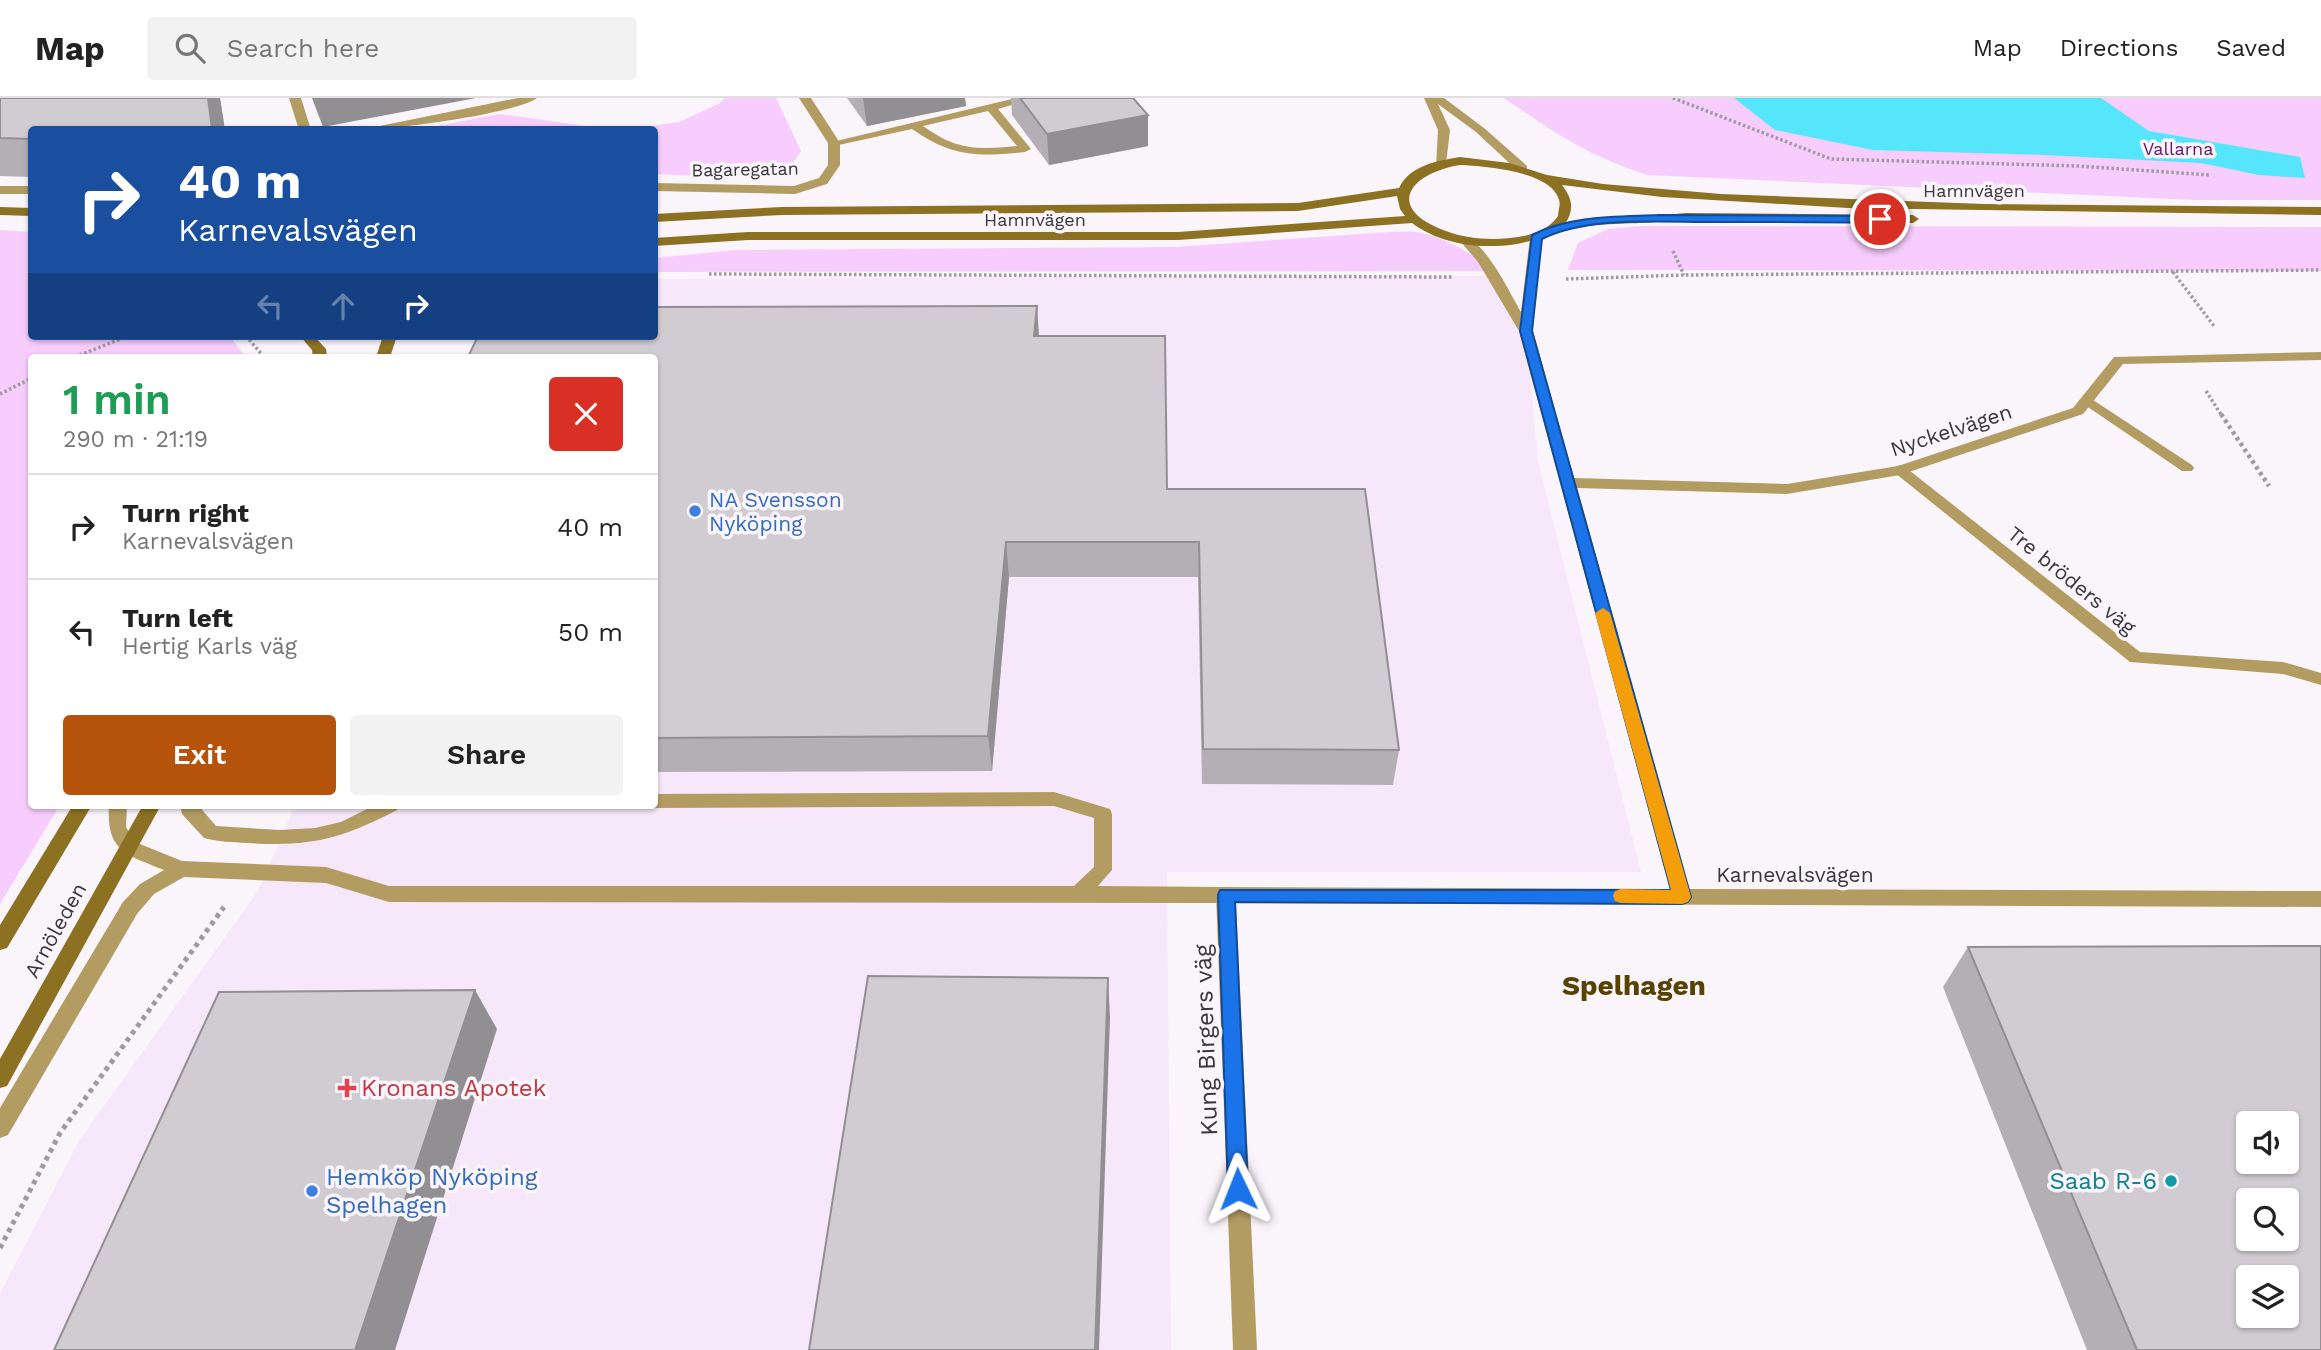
<!DOCTYPE html>
<html lang="en">
<head>
<meta charset="utf-8">
<style>
  :root { --surface:#fff; --page:#f2f2f2; --text:#222; --muted:#767676; --line:#e0e0e0; --accent:#b45309 }
  body { margin:0; font-family:"Work Sans",sans-serif; background:var(--page); color:var(--text); height:100vh; display:flex; flex-direction:column; font-size:26px; white-space:nowrap }
  * { box-sizing:border-box; margin:0 }
  p { font-size:23px; color:var(--muted) }
  .icon { flex:none; width:38px; height:38px; fill:none; stroke:currentColor; stroke-width:2; stroke-linecap:round; stroke-linejoin:round }
  .map { position:relative; flex:1; overflow:hidden }
  .side { position:absolute; left:28px; top:256px; width:630px; height:455px; display:flex; flex-direction:column; background:var(--surface); border-radius:7px; box-shadow:0 2px 5px #0004 }
  .side>* { flex:none }
  .hud { position:absolute; left:28px; top:28px; width:630px; height:214px; border-radius:7px; box-shadow:0 2px 5px #0004; background:#1a4fa0; color:#fff; overflow:hidden }
  .buttons { position:absolute; left:2236px; top:1013px; display:grid; gap:14px }
  .buttons a { display:grid; place-items:center; width:63px; height:63px; border-radius:7px; background:var(--surface); box-shadow:0 2px 5px #0004; font-size:35px }
  .pin { position:absolute; display:grid; place-items:center; width:60px; height:60px; color:#fff; margin:-30px; border:4px solid #fff; border-radius:50%; box-shadow:0 2px 7px #0007 }
  .me { position:absolute; width:77px; margin:-38px; rotate:358deg; stroke-linejoin:round; filter:drop-shadow(0 0 5px #0008) }
  .turn { display:flex; align-items:center; gap:24px; height:147px; padding:0 35px; font-size:32px }
  .turn .icon { width:91px; height:91px; stroke-width:2.5 }
  .turn b { display:block; font-size:49px; line-height:60px }
  .lanes { display:flex; align-items:center; height:66px; padding:0 35px; background:#0003; justify-content:center; gap:35px; direction:ltr }
  .lanes .off { opacity:.35 }
  .round { display:grid; place-items:center; flex:none; width:74px; height:74px; border-radius:7px; background:var(--page) }
  .head { display:flex; align-items:center; justify-content:space-between; height:119px; padding:0 35px }
  h1 { font-size:42px; font-weight:600; line-height:52px; color:#1e9e55 }
  .button { display:flex; gap:14px; margin-top:auto; padding:14px 35px }
  .button a { flex:1; height:80px; border-radius:7px; background:var(--accent); color:#fff; font-size:28px; font-weight:600; line-height:80px; text-align:center }
  .button a+a { background:var(--page); color:var(--text) }
  ul { padding:0; list-style:none }
  li { display:flex; align-items:center; gap:21px; height:105px; padding:0 35px; border-top:2px solid var(--line) }
  li div { flex:1 }
  li b { display:block; font-size:26px }
  li em { font-style:normal }
  header { display:flex; align-items:center; gap:42px; box-sizing:border-box; height:98px; padding:0 35px; background:var(--surface); border-bottom:2px solid var(--line) }
  header strong { font-size:33px }
  nav { display:flex; gap:38px; margin-inline-start:auto; font-size:24px }
  .search { width:490px; height:63px; background:var(--page); display:flex; align-items:center; gap:18px; box-sizing:border-box; padding:0 24px; border-radius:7px; color:var(--muted); font-size:26px }
  .map>svg:first-child { display:block }
  .commercial { fill:#f6e7fa }
  .green { fill:#f7cdfd }
  .water { fill:#56e6fb }
  .lines { fill:none; stroke-linecap:round; stroke-linejoin:round }
  .path-far2 { stroke:#9e9b9f; stroke-width:3.5; stroke-dasharray:2.5 2.5; stroke-linecap:butt }
  .path-far1 { stroke:#9e9b9f; stroke-width:4.5; stroke-dasharray:3.5 3.5; stroke-linecap:butt }
  .path { stroke:#9e9b9f; stroke-width:5; stroke-dasharray:4.5 4.5; stroke-linecap:butt }
  .lane { fill:#b39c61; fill-rule:evenodd }
  .street { fill:#b39c61; fill-rule:evenodd }
  .secondary { fill:#8c7122; fill-rule:evenodd }
  .wall { fill:#b4afb4 }
  .shaded-wall { fill:#928f92 }
  .building { fill:#d1ccd1; stroke:#928f92; stroke-width:2; fill-rule:evenodd }
  .route { fill:#1a73e8; stroke:#114b97; stroke-width:2 }
  .slow { fill:#f59e0b }
  .shop-dot { fill:#3f7fe0; stroke:#faf5fb; stroke-width:2.5 }
  .health-dot { fill:#e0444e; stroke:#faf5fb; stroke-width:2.5 }
  .culture-dot { fill:#0f9aa8; stroke:#faf5fb; stroke-width:2.5 }
  .labels { text-anchor:middle; dominant-baseline:central; stroke-width:7; stroke-linejoin:round; paint-order:stroke }
  .far-park-label { font-size:18px; fill:#64156f; stroke:#faf5fb }
  .far-street-label { font-size:18px; fill:#39373a; stroke:#faf5fb }
  .street-label { font-size:21px; fill:#39373a; stroke:#faf5fb }
  .shop-label { font-size:21px; fill:#366cbe; stroke:#faf5fb; text-anchor:start }
  .near-street-label { font-size:24px; fill:#39373a; stroke:#faf5fb }
  .near-health-label { font-size:24px; fill:#be3a42; stroke:#faf5fb; text-anchor:start }
  .near-shop-label { font-size:24px; fill:#366cbe; stroke:#faf5fb; text-anchor:start }
  .near-culture-label { font-size:24px; fill:#0d838f; stroke:#faf5fb; text-anchor:end }
  .district-label { font-size:28px; font-weight:bold; fill:#574200; stroke:#faf5fb }
</style>
</head>
<body>
<header>
<strong>Map</strong>
<div class="search"><svg class="icon" aria-label="search" viewBox="0 0 24 24"><circle cx="10" cy="10" r="6"/><path d="M15 15l6 6"/></svg>Search here</div>
<nav><a>Map</a><a>Directions</a><a>Saved</a></nav>
</header>
<div class="map">
<svg width="2321" height="1252" viewBox="0 0 2321 1252">
  <rect width="100%" height="100%" fill="#faf5fb"/>
  <!-- commercial -->
  <path class="commercial" d="M1498 178 1525 220 1538 364 1641 774H1167L1171 1252H0V1196L79 1043 258 793 295 707H654L655 181Z"/>
  <!-- green -->
  <path class="green" d="M725 0H776L801 53C798 58 795 63 791 66 760 86 691 77 655 76L654 32 628 31 679 24 720 5Z
    M1504 0H2321V102H2193L1648 77C1588 58 1555 35 1504 0Z
    M500 16 607 31H421Z
    M1640 128 2321 129V173L1568 172 1578 145 1608 131Z
    M0 132 31 134 32 238H229L246 259H32V707H60L0 806Z
    M1389 134C1398 134 1408 133 1417 134 1438 137 1478 156 1490 173L655 174V160L736 152 1175 149Z"/>
  <!-- water -->
  <path class="water" d="M1734 0H2101L2149 33 2300 59 2305 80 2259 77 2201 65 2045 57 1873 52 1775 32Z"/>
  <g class="lines">
    <!-- path-far2 -->
    <path class="path-far2" d="M1673 0 1831 61 2078 68 2210 77
      M1673 153 1684 177
      M2173 174 2214 228
      M709 176 1452 179
      M1566 181 1684 177 2321 172
      M246 238 264 259
      M75 259 128 238
      M2206 293 2222 318
      M0 296 32 280"/>
    <!-- path-far1 -->
    <path class="path-far1" d="M2221 316 2269 388"/>
    <!-- path -->
    <path class="path" d="M0 1150 60 1035 224 809"/>
    <!-- lane -->
    <path class="lane" d="M518 0H537C515 16 391 32 360 32Z
      M1016 0H1037L998 11 1031 51 1025 54C978 59 952 59 912 31L834 48 828 45ZM988 13 1017 48C977 52 956 52 923 28Z
      M2087 298 2192 367 2194 370 2192 373H2182L2082 305 2080 302Z
      M1900 367 1905 369 2140 554 2283 564 2321 575V587L2283 576 2130 564 1895 375 1893 372 1895 369Z
      M1054 694 1110 711 1112 716V772L1098 788 1226 789 1233 792 1236 797 1233 802 1226 805 389 804 326 785 184 779 154 796 137 816 8 1037 0 1040V1010L123 804 140 786 164 772C126 756 106 754 109 707H127L126 729 135 744 182 763 326 769 389 788H1074L1094 769V720L1054 708 654 710 647 707H654V696Z
      M180 707H198L216 728 280 732 315 730 341 724 375 707H400L397 712C341 741 311 749 247 745 233 744 218 744 204 740L182 716Z"/>
    <!-- street -->
    <path class="street" d="M289 0H301L311 32H299Z
      M799 0H811L840 45V67L827 86 795 96 654 93V85L794 88 819 80 828 67V45Z
      M1424 0H1444L1484 30 1527 68V74H1519L1476 34 1438 6 1450 32 1446 66 1436 69 1438 32Z
      M0 88H32V96H0Z
      M1536 135 1542 139 1533 233 1574 380 1787 386 1898 368 2073 310 2114 259 2321 254V262L2123 266 2083 316 1900 377 1787 396 1577 390 1689 791 2321 793V809L1236 805 1257 1252H1233L1216 797 1219 792 1226 789 1670 791 1519 233 1478 164 1460 143 1466 139C1487 147 1510 195 1521 214L1530 139Z"/>
    <!-- secondary -->
    <path class="secondary" d="M1460 59 1509 65 1547 77 1603 86 1721 96 1984 106 2321 109V117L1848 110 1662 99 1562 87C1572 100 1575 111 1565 126L1686 115 1913 117 1919 121 1913 125C1822 124 1731 119 1640 125 1615 126 1578 126 1555 135 1532 143 1513 149 1488 148 1462 148 1433 141 1412 125L1178 142H748L654 148V140L748 134H1178L1405 118 1400 111 1397 98 1298 113 782 117 654 124V116L782 109 1298 105 1399 90C1410 67 1437 63 1460 59ZM1460 67C1484 68 1552 73 1559 102 1561 106 1558 113 1558 118 1547 134 1528 138 1510 140 1489 142 1467 141 1446 133 1385 111 1407 76 1460 67Z
      M0 109 32 110V118L0 117Z
      M300 238H314L326 251 327 259H313L312 252Z
      M383 238H397L390 259H376Z
      M73 707H92L7 850 0 852V827Z
      M143 707H161L7 988 0 990V961Z"/>
  </g>
  <!-- wall -->
  <path class="wall" d="M0 0H220L225 32H32V79L0 78Z
    M847 0H965L966 8 867 28Z
    M1011 0H1133L1148 17V48L1049 67 1012 17Z
    M1037 208 1039 238 1167 391 1399 652 1393 687 1202 686 1198 479H1009L992 673 654 674V259Z
    M1968 849 2321 1252H2087L1943 889Z"/>
  <!-- shaded-wall -->
  <path class="shaded-wall" d="M208 0H220L225 32H212Z
    M312 0H476L323 29Z
    M863 0H965L966 8 867 28Z
    M1148 17V48L1049 67 1047 36Z
    M1037 208 1039 242 1034 238Z
    M1006 444 1009 479 992 673 988 638Z
    M1108 880 1110 919 1099 1252H1095Z
    M475 892 497 931 395 1252H355Z"/>
  <!-- building -->
  <path class="building" d="M0 0H208L212 32H32V41L0 40Z
    M1020 0H1133L1148 17 1047 36Z
    M1037 208 1034 238H1165L1167 391H1365L1399 652 1203 651 1199 444H1006L988 638 654 640V259H468L478 238H654V209Z
    M2321 848V1252H2137L1968 849ZM2249 1026H2287V1064H2249ZM2249 1102H2287V1141H2249ZM2249 1180H2287V1218H2249Z
    M868 878 1108 880 1095 1252H809Z
    M475 892 355 1252H54L219 894Z"/>
  <!-- route -->
  <path class="route" d="M1659 117 1880 118 1885 121 1880 125C1824 124 1768 124 1712 124 1661 124 1588 118 1542 141L1532 233 1691 799 1688 804 1682 806 1235 804 1248 1091 1245 1098 1238 1101 1231 1098 1228 1091 1218 797 1220 792H1671L1520 233 1532 137C1571 117 1617 119 1659 117Z"/>
  <!-- slow -->
  <path class="slow" d="M1603 510 1610 515 1691 799 1688 804 1682 806 1621 805 1615 803 1613 798 1615 793 1621 791 1671 792 1595 515Z"/>
  <!-- markers -->
  <g class="shop-dot">
    <circle cx="695" cy="413" r="7"/>
    <circle cx="312" cy="1093" r="7"/>
  </g>
  <path class="health-dot" d="M343.5 979.5h7v7h7v7h-7v7h-7v-7h-7v-7h7z"/>
  <circle class="culture-dot" cx="2171" cy="1083" r="7"/>
  <g class="labels">
    <!-- far-park labels -->
    <g class="far-park-label">
      <text x="2178" y="50">Vallarna</text>
    </g>
    <!-- far-street labels -->
    <g class="far-street-label">
      <text transform="translate(745 71) rotate(-1)">Bagaregatan</text>
      <text x="1974" y="92">Hamnvägen</text>
      <text x="1035" y="121">Hamnvägen</text>
    </g>
    <!-- street labels -->
    <g class="street-label">
      <text transform="translate(1951 332) rotate(-18)">Nyckelvägen</text>
      <text transform="translate(2072 482) rotate(39)">Tre bröders väg</text>
      <text x="1795" y="776">Karnevalsvägen</text>
      <text transform="translate(55 832) rotate(-61)">Arnöleden</text>
    </g>
    <!-- shop labels -->
    <g class="shop-label">
      <text x="709" y="401">NA Svensson<tspan x="709" dy="24">Nyköping</tspan></text>
    </g>
    <!-- near-street labels -->
    <g class="near-street-label">
      <text transform="translate(1206 942) rotate(-92)">Kung Birgers väg</text>
    </g>
    <!-- near-health labels -->
    <g class="near-health-label">
      <text x="361" y="990">Kronans Apotek</text>
    </g>
    <!-- near-shop labels -->
    <g class="near-shop-label">
      <text x="326" y="1079">Hemköp Nyköping<tspan x="326" dy="28">Spelhagen</tspan></text>
    </g>
    <!-- near-culture labels -->
    <g class="near-culture-label">
      <text x="2157" y="1083">Saab R-6</text>
    </g>
    <!-- district labels -->
    <g class="district-label">
      <text x="1634" y="887">Spelhagen</text>
    </g>
  </g>
</svg>
<div class="buttons">
<a><svg class="icon" aria-label="sound" viewBox="0 0 24 24"><path d="M4 9h4l5-4v14l-5-4H4zM17 9q2 3 0 6"/></svg></a>
<a><svg class="icon" aria-label="search" viewBox="0 0 24 24"><circle cx="10" cy="10" r="6"/><path d="M15 15l6 6"/></svg></a>
<a><svg class="icon" aria-label="layers" viewBox="0 0 24 24"><path d="M12 4l9 5-9 5-9-5zM3 14l9 5 9-5"/></svg></a>
</div>
<div class="pin" style="left:1880px;top:121px;background:#d93025"><svg class="icon" aria-label="arrive" viewBox="0 0 24 24"><path d="M6 21V4h12l-3 4 3 4H6"/></svg></div>
<svg class="me" style="left:1238px;top:1091px" viewBox="-20 -20 40 40"><path d="M0-17L14 15 0 8-14 15z" fill="#1a73e8" stroke="#fff" stroke-width="4"/></svg>
<div class="hud">
<div class="turn"><svg class="icon" aria-label="right" viewBox="0 0 24 24"><path d="M7 20v-9h11M14 6l5 5-5 5"/></svg><div><b>40 m</b>Karnevalsvägen</div></div>
<div class="lanes"><svg class="icon off" aria-label="left" viewBox="0 0 24 24"><path d="M17 20v-9H6M10 6l-5 5 5 5"/></svg><svg class="icon off" aria-label="ahead" viewBox="0 0 24 24"><path d="M12 20V5M6 11l6-6 6 6"/></svg><svg class="icon" aria-label="right" viewBox="0 0 24 24"><path d="M7 20v-9h11M14 6l5 5-5 5"/></svg></div>
</div>
<section class="side">
<div class="head"><div><h1>1 min</h1><p>290 m · 21:19</p></div><a class="round" style="background:#d93025;color:#fff"><svg class="icon" aria-label="close" viewBox="0 0 24 24"><path d="M6 6l12 12M18 6L6 18"/></svg></a></div>
<ul>
<li><svg class="icon" aria-label="right" viewBox="0 0 24 24"><path d="M7 20v-9h11M14 6l5 5-5 5"/></svg><div><b>Turn right</b><p>Karnevalsvägen</p></div><em>40 m</em></li>
<li><svg class="icon" aria-label="left" viewBox="0 0 24 24"><path d="M17 20v-9H6M10 6l-5 5 5 5"/></svg><div><b>Turn left</b><p>Hertig Karls väg</p></div><em>50 m</em></li>
</ul>
<div class="button"><a>Exit</a><a>Share</a></div>
</section>
</div>
</body>
</html>
